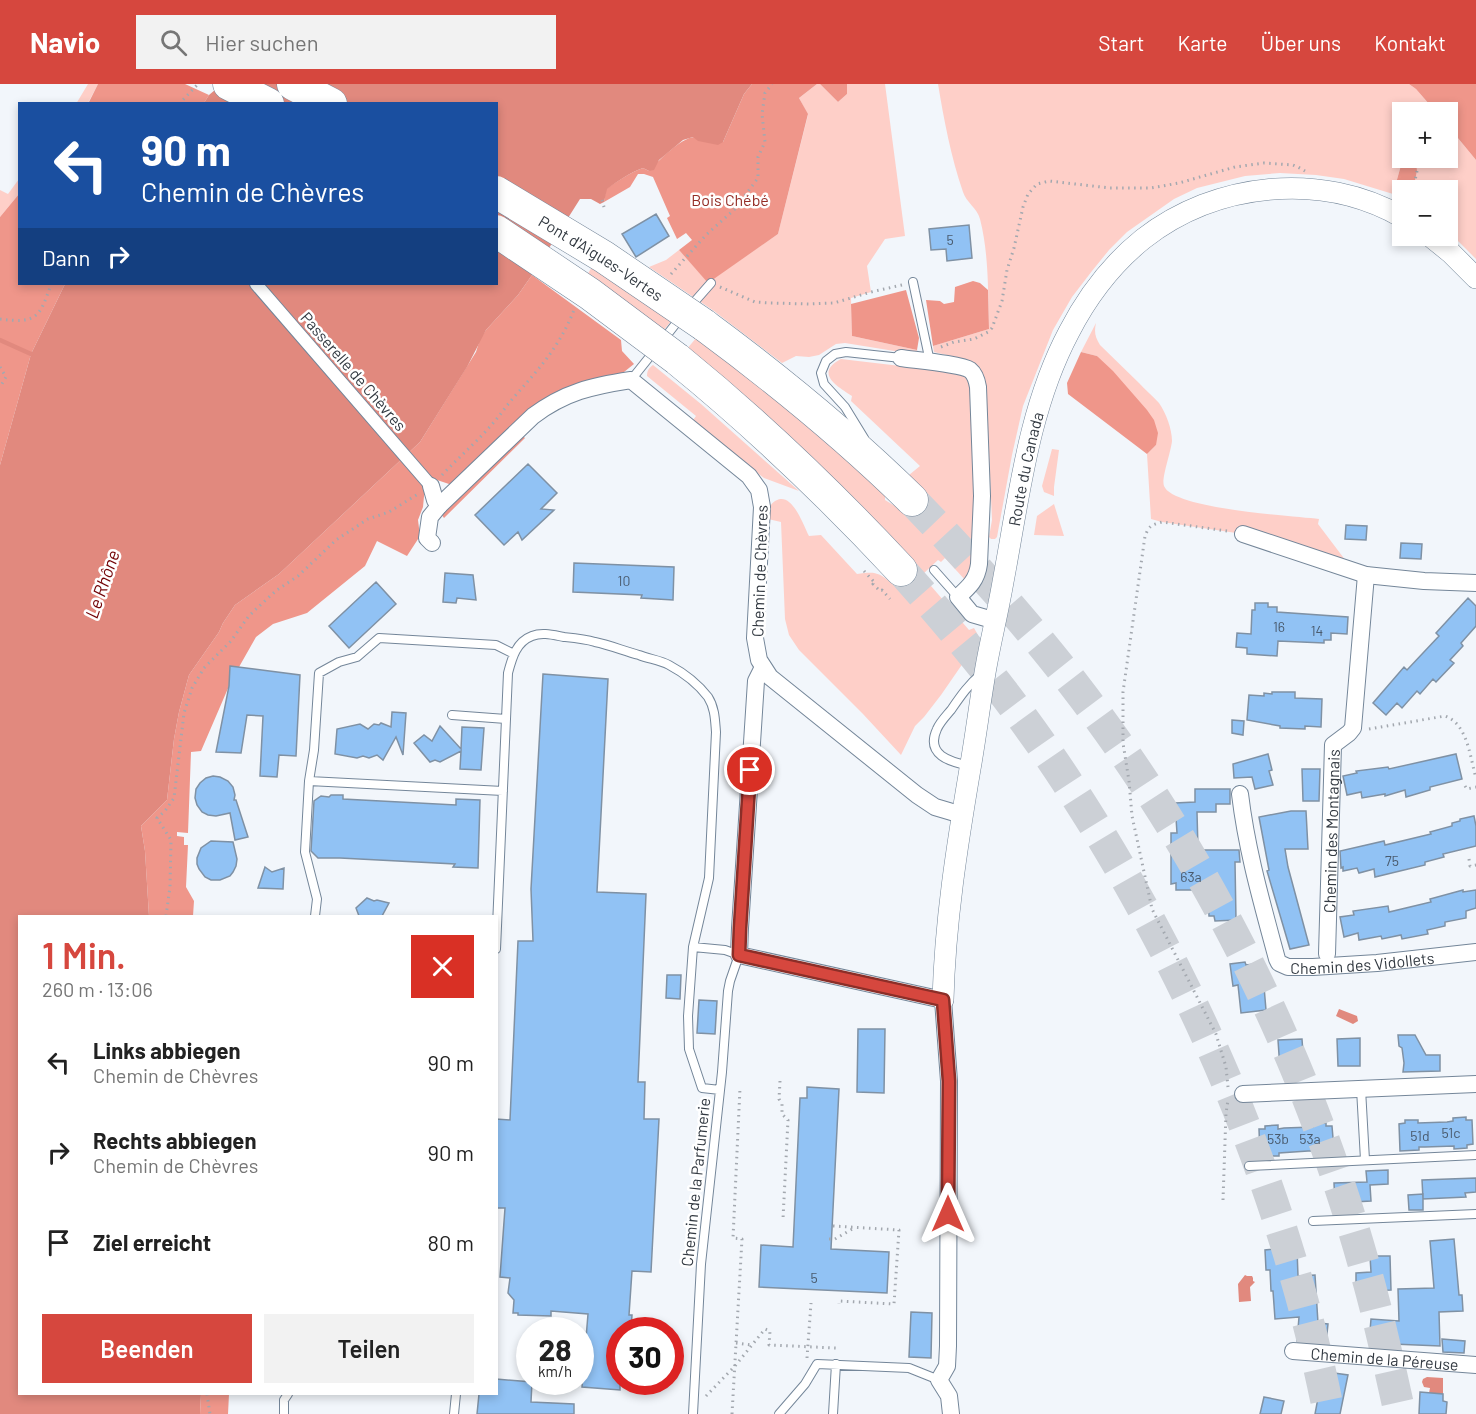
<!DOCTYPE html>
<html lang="de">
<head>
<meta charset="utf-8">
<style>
  :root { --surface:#fff; --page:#f2f2f2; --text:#222; --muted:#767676; --accent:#d6473e }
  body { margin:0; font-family:Barlow,sans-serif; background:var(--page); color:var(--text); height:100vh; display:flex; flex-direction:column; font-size:22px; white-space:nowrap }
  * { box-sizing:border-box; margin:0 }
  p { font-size:20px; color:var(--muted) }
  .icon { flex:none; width:33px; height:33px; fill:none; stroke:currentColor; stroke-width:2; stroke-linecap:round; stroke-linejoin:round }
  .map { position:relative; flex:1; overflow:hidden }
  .panel { position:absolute; left:18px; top:831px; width:480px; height:480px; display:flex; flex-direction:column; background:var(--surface); border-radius:0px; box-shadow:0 3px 9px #0003 }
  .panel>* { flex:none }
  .top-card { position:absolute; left:18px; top:18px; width:480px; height:183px; border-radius:0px; box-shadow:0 3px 9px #0003; background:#1a4fa0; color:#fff; overflow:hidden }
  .tools { position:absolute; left:1392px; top:18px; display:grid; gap:12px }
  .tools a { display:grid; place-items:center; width:66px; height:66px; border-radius:0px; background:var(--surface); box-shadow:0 3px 9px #0003; font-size:30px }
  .speed { position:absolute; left:516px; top:1233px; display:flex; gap:12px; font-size:30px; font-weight:700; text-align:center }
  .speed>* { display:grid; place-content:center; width:78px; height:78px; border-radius:50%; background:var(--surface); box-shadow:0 3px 9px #0003; line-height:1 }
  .speed small { font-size:15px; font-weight:400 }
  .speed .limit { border:9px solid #d22; background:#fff; color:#111 }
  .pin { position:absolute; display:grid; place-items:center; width:51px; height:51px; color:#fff; margin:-26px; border:3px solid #fff; border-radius:50%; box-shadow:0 2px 6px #0007 }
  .me { position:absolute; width:66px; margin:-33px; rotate:0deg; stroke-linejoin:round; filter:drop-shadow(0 0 4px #0008) }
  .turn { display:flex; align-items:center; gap:21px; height:126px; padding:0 24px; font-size:27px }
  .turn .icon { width:78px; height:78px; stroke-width:2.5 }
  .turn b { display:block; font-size:42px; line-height:51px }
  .then { display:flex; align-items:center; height:57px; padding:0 24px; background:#0003; gap:12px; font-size:22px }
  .round { display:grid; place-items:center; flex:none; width:63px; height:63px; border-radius:0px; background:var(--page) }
  .head { display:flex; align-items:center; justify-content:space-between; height:102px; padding:0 24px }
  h1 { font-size:36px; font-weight:600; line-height:45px; color:var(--accent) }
  .cta { display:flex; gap:12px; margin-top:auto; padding:12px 24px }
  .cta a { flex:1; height:69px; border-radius:0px; background:var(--accent); color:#fff; font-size:24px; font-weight:600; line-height:69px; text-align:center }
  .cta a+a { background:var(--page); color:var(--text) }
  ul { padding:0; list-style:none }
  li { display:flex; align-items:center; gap:18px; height:90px; padding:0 24px }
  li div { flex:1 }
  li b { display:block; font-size:22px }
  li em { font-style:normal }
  header { display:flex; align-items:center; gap:36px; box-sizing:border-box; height:84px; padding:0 30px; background:var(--accent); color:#fff }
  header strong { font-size:28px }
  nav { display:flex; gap:33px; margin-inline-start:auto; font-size:21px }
  .search { width:420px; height:54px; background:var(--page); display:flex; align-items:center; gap:15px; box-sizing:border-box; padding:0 21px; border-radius:0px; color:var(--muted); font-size:22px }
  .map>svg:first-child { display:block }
  .green { fill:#fecfc8 }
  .forest { fill:#ef968a }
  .water { fill:#e1897e }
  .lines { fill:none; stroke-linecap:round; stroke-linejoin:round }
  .stream { stroke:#e1897e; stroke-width:4.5 }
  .building { fill:#91c2f4; stroke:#7f91a4; stroke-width:1.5 }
  .motorway-tunnel { stroke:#ccd0d6; stroke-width:32; stroke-dasharray:32 16; stroke-linecap:butt }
  .service-casing { stroke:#748699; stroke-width:10 }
  .pedestrian-casing { stroke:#748699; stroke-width:14 }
  .minor-casing { stroke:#748699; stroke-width:18 }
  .tertiary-casing { stroke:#748699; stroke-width:22 }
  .motorway-casing { stroke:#748699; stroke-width:33 }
  .path { stroke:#a3a8af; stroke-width:3; stroke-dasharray:1.5 4.5; stroke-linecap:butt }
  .service { stroke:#fff; stroke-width:8 }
  .pedestrian { stroke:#fff; stroke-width:12 }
  .minor { stroke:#fff; stroke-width:16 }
  .tertiary { stroke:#fff; stroke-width:21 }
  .motorway { stroke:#fff; stroke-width:32 }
  .motorway-bridge-casing { stroke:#748699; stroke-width:33; stroke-linecap:butt }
  .motorway-bridge { stroke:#fff; stroke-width:32 }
  .route-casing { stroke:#8b2e28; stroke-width:15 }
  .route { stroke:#d6473e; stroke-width:10 }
  .labels { text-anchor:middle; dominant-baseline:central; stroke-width:5; stroke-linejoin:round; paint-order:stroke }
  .number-label { font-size:14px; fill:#4a5b6e }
  .park-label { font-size:16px; fill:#942d26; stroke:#fff }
  .street-label { font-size:16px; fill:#323941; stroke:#fff }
  .water-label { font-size:18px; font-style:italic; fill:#720306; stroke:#fff }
</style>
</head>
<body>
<header>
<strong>Navio</strong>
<div class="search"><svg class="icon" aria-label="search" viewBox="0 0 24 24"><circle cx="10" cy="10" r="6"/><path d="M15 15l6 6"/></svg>Hier suchen</div>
<nav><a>Start</a><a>Karte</a><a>Über uns</a><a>Kontakt</a></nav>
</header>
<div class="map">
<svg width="1476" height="1330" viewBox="0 0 1476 1330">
  <rect width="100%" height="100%" fill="#f2f6fb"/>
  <!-- green -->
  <path class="green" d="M88 0H98L88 19 76 20Z
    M817 0H820L838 18 847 10V0H885L905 152 885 155 867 182 871 208 851 214 852 252 917 266 919 271 845 259 836 260 819 271 809 273 796 272 782 279 714 227 649 183 666 176 679 166 708 198 778 150 808 31 799 14Z
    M938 0H1409L1416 5 1436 28H1402L1403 74 1393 110 1344 95 1316 91 1280 89 1245 92 1197 104 1174 115 1127 148 1109 166 1092 187 1072 213 1053 246 1023 322 1012 371 997 453 995 455H991L989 453 992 436 986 302C977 272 961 275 934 268L933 262 989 245C988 210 989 170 980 135 977 124 966 118 963 108 951 73 944 36 938 0Z
    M1448 42 1476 76V175L1448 147V106H1413L1417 87 1416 74H1448Z
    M19 95V110L0 133V106L8 110Z
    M592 183 672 236 663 247 587 191Z
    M1096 239C1094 248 1095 253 1100 261 1113 274 1126 286 1139 299 1145 306 1153 312 1159 319 1166 329 1172 345 1172 357 1171 368 1161 395 1164 402 1173 425 1293 432 1319 435L1318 440 1349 481 1243 450 1162 438 1151 435 1147 370 1156 361 1097 272 1081 268Z
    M697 253 753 295 885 409V416L903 427 909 391 920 382 851 317 852 312C837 302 814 289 841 275L960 289 966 291 970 298 974 409 972 483 966 497 945 474 941 478 938 476 923 490 926 493 925 495 969 546 974 544 978 551 970 569 941 611 924 633 915 642 901 671 863 630 799 566 789 551 785 535 781 438 768 435C768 428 768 422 775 417 792 406 803 441 809 452L821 451 857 490C873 488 878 487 891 499L906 490 909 473 900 461 898 462 686 266Z
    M653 281 701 320 799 407 764 394 691 339 696 332 647 292C647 286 649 284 653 281Z
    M1052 365 1059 366 1054 403V412L1044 408 1042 402Z
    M1054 420 1064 452 1034 451 1037 432Z"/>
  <!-- forest -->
  <path class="forest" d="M98 0H185L209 11 204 19 88 20Z
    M752 0H817L799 14 808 30 778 150 708 199 679 166 692 156 686 149 677 155 667 134 670 132 653 93 644 90H638L630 103 604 118 606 105C618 97 629 89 643 84L649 87C658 77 681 54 694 53 704 53 714 57 723 58L744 10Z
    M820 0H847V10L838 18Z
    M1409 0H1476V76L1448 42V28H1436L1416 5Z
    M1403 74H1416L1417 87 1413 106H1402V115L1393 110Z
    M19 110 20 200H65L31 270 0 381V133Z
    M532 191 621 256 622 267 634 280 624 288 611 293 570 303 455 402 431 394 425 402 423 423 418 436 420 452 407 472 377 457 365 482 307 529 273 540 256 553 239 583 230 582 229 602 201 667 191 668 188 749 177 748V752L184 753V761H188L186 803 194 817 193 832H149L145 767 141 742 167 716 174 655 179 628 189 591 219 548 223 539 235 521 279 490 420 358 476 268 480 255 486 246 518 211Z
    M973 197 980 199 988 206 989 245 933 262 926 216 940 217 944 220 954 218 955 203Z
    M906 206 919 254 917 266 852 252 851 220Z
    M1081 268 1097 272 1113 287 1147 326 1154 336 1158 349 1156 361 1147 370 1068 310 1067 299Z
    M522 351 525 354 444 434 441 430Z
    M201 1310H229L228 1330H200Z"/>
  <!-- water -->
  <path class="water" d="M222 0H752L744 10 723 58 718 61 698 57 693 53 683 56 659 76 654 86 649 87 643 84C629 89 618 97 607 105L604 118 600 120 591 115H580L532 191 518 211 486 246 467 283 420 358 279 490 235 521 223 539 219 548 189 591 179 628 174 655 167 716 141 742 145 767 149 832H20V1310H201L200 1330H0V381L31 270 65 200H496V20L204 19 209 11Z
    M1339 925 1357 932 1358 937 1353 940 1336 932Z
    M1245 1191 1247 1192H1252L1253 1194V1197L1255 1198 1250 1203 1251 1217 1239 1218 1238 1200Z
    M1427 1293 1443 1294V1310L1429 1309 1430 1304 1424 1303 1422 1298 1423 1295Z"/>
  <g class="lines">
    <!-- stream -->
    <path class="stream" d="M0 256 31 270"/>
  </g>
  <!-- building -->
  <path class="building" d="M656 130 669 152 636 173 622 150Z
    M969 141 972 174 947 177 946 165 931 166 929 145Z
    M528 380 557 409 541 425 554 426 522 456 518 448 504 461 475 431Z
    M1346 441 1367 442 1366 456 1345 455Z
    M1401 459 1422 460 1421 475 1400 474Z
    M574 479 674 483 673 516 641 514 642 511 573 508Z
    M445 489 473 491 476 516 457 514 456 519 443 518Z
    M376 498 396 520 349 564 329 542Z
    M1468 514 1476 522V542L1461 559 1463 562 1450 576 1454 579 1436 598 1433 595 1420 610 1417 607 1402 624 1397 619 1386 631 1373 619 1404 583 1407 586 1439 552 1436 549Z
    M1255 519H1268V523H1277V528L1348 533 1347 550 1331 549V556H1324V559L1278 557 1277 572 1247 570V564L1236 563 1237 549 1251 550 1252 526H1255Z
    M230 582 300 591 296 672 279 671 277 693 260 692 263 632 247 631 241 669 216 668 229 602Z
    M543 590 608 595 597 808 646 810 638 998H645L644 1035H659L651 1188 632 1187 629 1231H632L631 1246H620V1306L582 1303 588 1230 551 1227V1232L518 1231V1229H513L514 1216 508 1209 510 1194 500 1193 505 1124H496V1035L510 1036 518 857H533L531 805Z
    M1272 608H1295V614L1322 615 1321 643 1305 642V645L1280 644V642L1247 636 1249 611 1264 612V609L1272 610Z
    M392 628 406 629 403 671 396 653 383 676 377 671 369 674 363 672 357 674 335 670 337 645 360 640 368 645 374 640 379 641 381 639 391 643Z
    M1232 636 1244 637 1243 651 1232 649Z
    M440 642 461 665 462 643 484 644 481 686 460 685 461 667 440 678 435 676 430 678 414 659 424 651 432 657Z
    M1268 670 1272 686 1269 687 1273 701 1255 705 1252 693 1234 694 1233 680Z
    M1456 670 1462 695 1430 703V706L1406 713 1405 706 1385 712V710L1362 714 1361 708 1347 711 1343 692 1357 689 1356 687 1388 683 1389 685Z
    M1302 685H1320L1319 717H1303Z
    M213 692 220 693 228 697 233 703 235 711 234 716H236L248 753 235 756 230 729 216 732 208 731 202 728 197 721 195 714 196 705 200 699 206 694Z
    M1195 705H1230V720H1216V728H1197L1198 766H1239L1240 778H1235L1236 836 1215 837 1214 832H1209L1208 810H1206V806H1176V799L1171 800V749H1177L1175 719 1195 718Z
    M331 711H343V715L456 721V715L480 716 478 784 453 783 455 780 340 774H318L311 767 314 717 321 712 329 713Z
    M1291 727H1306L1308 765H1285L1288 783 1309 861 1290 865 1267 787 1269 786 1259 733Z
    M1474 732 1476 742V762L1443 770 1444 773 1425 778V781L1375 793 1374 785 1359 789 1357 784 1343 787V783L1341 784 1340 767 1384 757 1385 761 1431 750 1430 748 1452 742V739L1460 737V735Z
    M211 757 233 758 237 775 236 782 233 788 230 792 220 796H211L205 793 199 785 197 780V774L201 764Z
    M265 783 272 788 284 784 283 805 258 804Z
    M1463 806V808L1476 806V824L1466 827V834L1445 838V842L1427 846 1428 850 1402 855 1401 851 1382 855 1381 852 1359 856 1358 849 1344 853 1340 833 1354 831 1353 827 1388 822 1389 828 1431 818 1430 815Z
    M367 814 374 817 377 816 389 819 382 832H359L356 824Z
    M1245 878 1246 881 1262 879 1266 926 1241 929 1238 901 1233 902 1230 880Z
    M667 891H681L680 915 666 914Z
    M699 916 717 917 715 950 697 949Z
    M858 945H885L884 1009 857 1008Z
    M1398 951H1415L1426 971H1440V987L1403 988 1404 979 1402 964 1399 962Z
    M1360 954V982H1338L1337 955Z
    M1302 955 1304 984 1280 985 1278 956Z
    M807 1003 839 1005 831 1165 889 1168 887 1209 759 1203 761 1161 793 1163 800 1014H807Z
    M1466 1033V1036H1472L1473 1060 1467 1061V1064L1454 1065V1062L1425 1063H1419V1066L1400 1067 1399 1040 1405 1039V1036H1418V1039L1447 1038 1453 1037V1034Z
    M1326 1039V1042H1332L1334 1066 1327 1067V1070H1315L1314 1067H1308L1279 1069V1072H1266V1070H1260L1259 1045H1265V1042L1278 1041V1045L1284 1044 1313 1043V1040Z
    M1388 1086V1100L1370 1101 1371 1117 1335 1119 1334 1099 1367 1098 1366 1087Z
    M1476 1094V1108L1465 1109 1466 1113 1423 1115 1422 1096Z
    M1423 1110V1126H1409L1408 1111Z
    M1454 1155 1459 1211H1462L1463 1227 1439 1228 1440 1262 1369 1259 1371 1235 1399 1237 1398 1205 1434 1204 1430 1157Z
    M1293 1163V1166L1297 1165 1298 1192 1315 1191 1318 1239 1328 1240 1326 1259 1297 1257 1299 1233 1275 1235 1273 1207H1271L1270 1186H1266L1265 1166Z
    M1370 1172H1390L1391 1206 1356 1207V1189L1371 1188Z
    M911 1228 932 1229 931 1274 909 1273Z
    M1442 1255 1465 1257 1464 1269 1443 1268Z
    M1334 1289 1348 1291 1340 1330H1315L1321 1298 1332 1299Z
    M496 1295 532 1298 531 1318 574 1320V1330H477L479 1310H496Z
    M1420 1308 1443 1310V1317L1447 1318 1446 1330H1419Z
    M1264 1313 1284 1317 1281 1330H1260Z"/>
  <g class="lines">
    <!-- motorway-tunnel -->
    <path class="motorway-tunnel" d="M912 416C973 479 1032 545 1085 615 1212 783 1307 978 1364 1181 1378 1230 1389 1280 1400 1330
      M901 486C961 553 1018 623 1067 698 1192 889 1285 1106 1329 1330"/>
    <!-- service casing -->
    <g class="service-casing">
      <path id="service" d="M913 198 930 278
        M689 224 711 199
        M663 256 681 233
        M631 296 655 266
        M864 354 845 323 824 300 821 289 826 277 835 270 846 268 901 274
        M934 486 958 513
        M452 631 506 635
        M970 682C950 678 925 671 937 645 940 638 946 632 951 626 960 613 968 601 981 590
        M309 697 503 707
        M315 832 317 815 305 768 309 697 314 666 319 589 339 578 357 573 379 554 496 561 514 570
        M693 863 725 866 739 871 730 897 728 907 722 988 701 1180 693 1330
        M496 865 508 589C512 574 516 558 532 552 542 548 553 551 564 553 574 554 585 555 595 558 610 561 624 567 639 571 649 575 660 576 669 581 684 589 698 600 708 613 715 624 715 636 716 648L709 794 693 863 688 932 689 965 702 1004 720 1006
        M1361 1005 1365 1076
        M1249 1082 1476 1071
        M1313 1137 1476 1130
        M284 1330V1316L288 1310
        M454 1330 456 1310
        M779 1330 805 1300 817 1280 909 1284 939 1296
        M833 1330 836 1280"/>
    </g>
    <!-- pedestrian casing -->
    <g class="pedestrian-casing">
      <path id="pedestrian" d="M256 200 431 402"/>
    </g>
    <!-- minor casing -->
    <g class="minor-casing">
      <g id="minor">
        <path d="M901 274C914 276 961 280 970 286 975 290 977 297 978 303L982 412 979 480C977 496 969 503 958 513L972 530 996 537"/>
        <path d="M431 402 435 416 439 422"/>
        <path d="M1243 450 1366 491 1424 497 1476 499"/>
        <path d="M432 459 427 454 430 433 439 422 533 332C565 308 592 302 631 296L749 392 759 406 762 423 755 554 759 576 770 593 917 711 935 723 962 731"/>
        <path d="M763 583 756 597 740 844 739 871 943 916 949 997 948 1262 947 1282 939 1296 949 1312 951 1330"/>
        <path id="s1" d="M1240 710C1247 768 1262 819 1277 875L1279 879 1288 883H1313L1377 879 1476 868"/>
        <path id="s2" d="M1327 870 1333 661 1349 649 1353 644 1366 491"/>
        <path d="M1243 1010 1476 1000"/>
        <path id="s3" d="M1293 1267 1476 1281"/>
      </g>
    </g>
    <!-- tertiary casing -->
    <g class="tertiary-casing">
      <g id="tertiary">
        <path d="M1430 152 1451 169 1476 194"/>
        <path id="s4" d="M943 916C945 838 957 762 970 685 976 651 980 617 986 583 991 555 998 527 1003 498 1019 414 1028 325 1069 248 1087 213 1112 180 1143 155 1216 98 1321 87 1402 133"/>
      </g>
    </g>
    <!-- motorway casing -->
    <g class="motorway-casing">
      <path id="motorway" d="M229 0 268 20
        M293 0 331 20
        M704 241C777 295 847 352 912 416
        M677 275C757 340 831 411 901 486"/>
    </g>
    <!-- path -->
    <path class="path" d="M179 20 198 0
      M1413 106 1417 87
      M602 116 604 123
      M671 190 706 151 735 125 758 94V73L765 58 762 30 765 9 772 0
      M720 203 755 218 770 219 809 220 834 219 871 208 902 201
      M0 235C37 240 40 233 51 200
      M941 263 954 258 974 255 988 248 992 244 1002 217 1007 186 1014 164 1023 123 1028 110 1037 100 1049 97 1110 104H1151L1179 99 1235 83 1264 79 1293 81 1298 83 1305 87
      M0 283 6 293 0 303
      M442 391C459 373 478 357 494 338 501 330 507 321 514 313 539 285 560 262 574 226
      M1227 447 1162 438C1151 441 1149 442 1145 452L1123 608V659L1129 697 1132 732 1152 825 1216 950 1226 983 1228 1003
      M864 487 875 499 873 500 880 507 882 506 890 515
      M1369 645 1445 632C1468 640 1470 674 1476 694
      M1465 702 1467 705 1476 703
      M1469 775 1470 782 1476 781
      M166 832 170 803 171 756 157 734 165 727 174 714 184 629 192 604 204 584 231 557 248 533 257 524 277 506 298 492 336 456 368 435 389 428 418 410
      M780 997 779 1015 782 1020V1030L788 1036 783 1135
      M1223 1116 1226 1029 1228 1016
      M833 1142 899 1146 894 1220 839 1217V1220
      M829 1155H835L854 1144
      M736 1259 752 1261
      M807 1274 811 1219
      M207 1310 210 1330
      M706 1312 735 1282 765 1245 770 1247 769 1261 836 1264
      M732 1330 742 1155 733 1154 740 1004"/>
    <!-- service -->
    <use href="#service" class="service"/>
    <!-- pedestrian -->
    <use href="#pedestrian" class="pedestrian"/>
    <!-- minor -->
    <use href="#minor" class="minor"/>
    <!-- tertiary -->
    <use href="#tertiary" class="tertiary"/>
    <!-- motorway -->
    <use href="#motorway" class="motorway"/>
    <!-- motorway-bridge casing -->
    <g class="motorway-bridge-casing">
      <g id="motorway-bridge">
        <path id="s5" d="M496 108 604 173 704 241"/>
        <path d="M496 147 590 210 677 275"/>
      </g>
    </g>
    <!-- motorway-bridge -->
    <use href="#motorway-bridge" class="motorway-bridge"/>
  </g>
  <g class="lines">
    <!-- route casing -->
    <g class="route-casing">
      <path id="route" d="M750 686 740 844 739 871 943 916 949 997 948 1130"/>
    </g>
    <!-- route -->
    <use href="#route" class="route"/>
  </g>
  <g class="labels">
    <!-- number labels -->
    <g class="number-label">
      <text x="950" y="155">5</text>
      <text x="624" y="496">10</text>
      <text x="1279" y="542">16</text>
      <text x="1317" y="546">14</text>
      <text x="1392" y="776">75</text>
      <text x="1191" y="792">63a</text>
      <text x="1451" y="1048">51c</text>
      <text x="1420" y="1051">51d</text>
      <text x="1278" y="1054">53b</text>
      <text x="1310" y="1054">53a</text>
      <text x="814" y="1193">5</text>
    </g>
    <!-- park labels -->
    <g class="park-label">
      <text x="730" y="115">Bois Chébé</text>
    </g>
    <!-- street labels -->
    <g class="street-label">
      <text stroke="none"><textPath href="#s5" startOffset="124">Pont d'Aigues-Vertes</textPath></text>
      <text transform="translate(354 287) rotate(49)">Passerelle de Chèvres</text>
      <text stroke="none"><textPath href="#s4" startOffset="538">Route du Canada</textPath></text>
      <text transform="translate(759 487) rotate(-88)">Chemin de Chèvres</text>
      <text stroke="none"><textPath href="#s2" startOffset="123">Chemin des Montagnais</textPath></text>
      <text stroke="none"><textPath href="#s1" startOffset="258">Chemin des Vidollets</textPath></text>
      <text transform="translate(695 1098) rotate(-84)">Chemin de la Parfumerie</text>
      <text stroke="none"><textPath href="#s3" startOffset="92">Chemin de la Péreuse</textPath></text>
    </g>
    <!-- water labels -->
    <g class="water-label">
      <text transform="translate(102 500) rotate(-71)">Le Rhône</text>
    </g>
  </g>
</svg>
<div class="tools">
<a>+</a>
<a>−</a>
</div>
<div class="speed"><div>28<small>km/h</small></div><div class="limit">30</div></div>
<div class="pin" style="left:750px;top:686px;background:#d93025"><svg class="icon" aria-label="arrive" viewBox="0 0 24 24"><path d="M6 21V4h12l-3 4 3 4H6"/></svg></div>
<svg class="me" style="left:948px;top:1130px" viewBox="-20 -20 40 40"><path d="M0-17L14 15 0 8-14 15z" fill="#d6473e" stroke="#fff" stroke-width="4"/></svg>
<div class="top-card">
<div class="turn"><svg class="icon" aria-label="left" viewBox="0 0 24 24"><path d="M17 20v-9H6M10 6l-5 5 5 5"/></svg><div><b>90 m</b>Chemin de Chèvres</div></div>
<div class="then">Dann<svg class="icon" aria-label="right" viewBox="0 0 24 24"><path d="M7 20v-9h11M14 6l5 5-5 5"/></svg></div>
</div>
<section class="panel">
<div class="head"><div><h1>1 Min.</h1><p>260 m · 13:06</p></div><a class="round" style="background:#d93025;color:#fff"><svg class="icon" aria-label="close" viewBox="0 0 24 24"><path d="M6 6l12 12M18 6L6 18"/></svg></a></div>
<ul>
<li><svg class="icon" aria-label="left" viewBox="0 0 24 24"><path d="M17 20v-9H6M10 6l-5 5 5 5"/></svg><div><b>Links abbiegen</b><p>Chemin de Chèvres</p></div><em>90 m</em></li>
<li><svg class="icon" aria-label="right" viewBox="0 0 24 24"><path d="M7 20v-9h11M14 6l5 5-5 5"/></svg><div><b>Rechts abbiegen</b><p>Chemin de Chèvres</p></div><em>90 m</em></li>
<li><svg class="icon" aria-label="arrive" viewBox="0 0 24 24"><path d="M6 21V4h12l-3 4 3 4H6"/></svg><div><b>Ziel erreicht</b></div><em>80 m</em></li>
</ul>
<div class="cta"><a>Beenden</a><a>Teilen</a></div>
</section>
</div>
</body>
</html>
